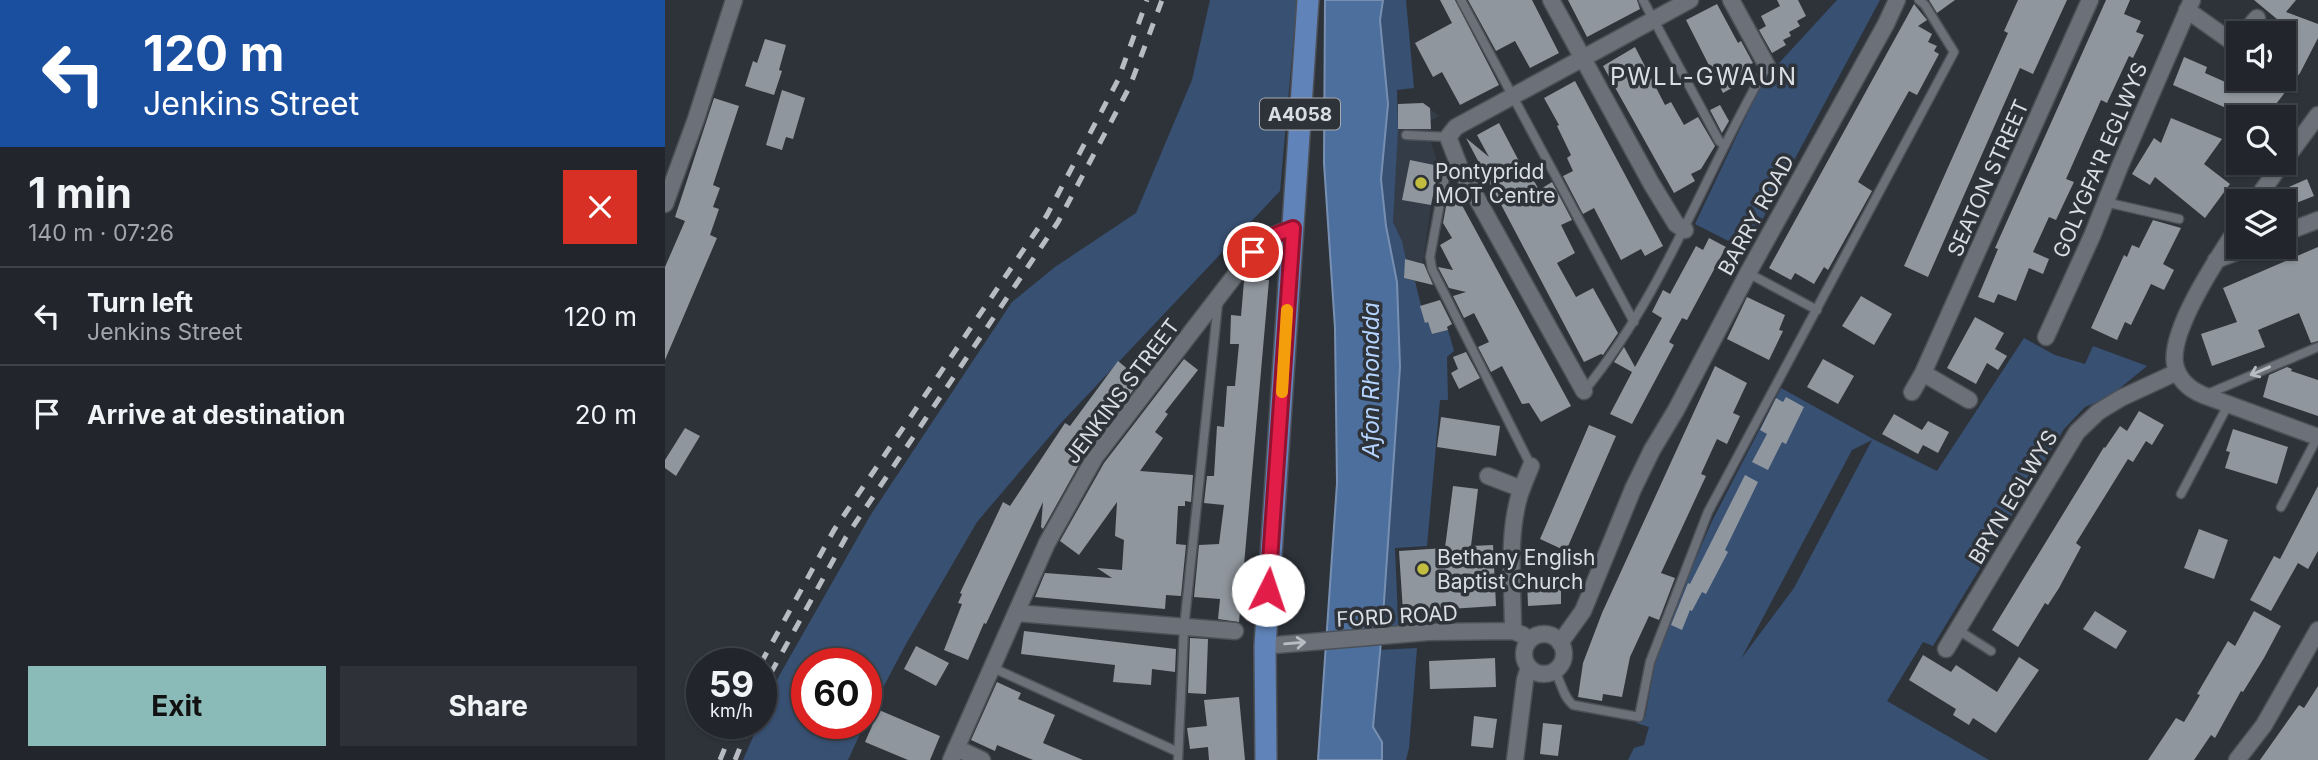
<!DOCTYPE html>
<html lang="en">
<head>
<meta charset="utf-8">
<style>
  :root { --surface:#22262c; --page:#2e3238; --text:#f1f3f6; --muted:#a2a5a9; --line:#3f4348; --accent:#8bbbb9 }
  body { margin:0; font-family:Inter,sans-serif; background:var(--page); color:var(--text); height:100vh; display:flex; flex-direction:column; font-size:26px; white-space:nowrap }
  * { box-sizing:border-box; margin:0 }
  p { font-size:23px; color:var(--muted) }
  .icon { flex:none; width:38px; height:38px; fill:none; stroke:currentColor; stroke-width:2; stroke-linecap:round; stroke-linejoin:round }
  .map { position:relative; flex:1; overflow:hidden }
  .side { display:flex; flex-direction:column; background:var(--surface); width:665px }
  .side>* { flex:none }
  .top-card { background:#1a4fa0; color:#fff; overflow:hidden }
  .controls { position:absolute; left:1561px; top:21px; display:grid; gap:14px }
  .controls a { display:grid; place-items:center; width:70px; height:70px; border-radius:0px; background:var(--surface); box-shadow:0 2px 5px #0004,0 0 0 2px var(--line); font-size:35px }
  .speed { position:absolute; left:21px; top:648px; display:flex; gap:14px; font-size:35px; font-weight:700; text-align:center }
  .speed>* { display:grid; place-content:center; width:91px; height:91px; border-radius:50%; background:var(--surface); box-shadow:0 2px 5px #0004,0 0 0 2px var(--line); line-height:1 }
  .speed small { font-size:18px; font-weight:400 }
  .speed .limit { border:10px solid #d22; background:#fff; color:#111 }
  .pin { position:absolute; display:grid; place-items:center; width:60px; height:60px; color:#fff; margin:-30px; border:4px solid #fff; border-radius:50%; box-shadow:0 2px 7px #0007 }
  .me { position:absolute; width:77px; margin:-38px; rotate:4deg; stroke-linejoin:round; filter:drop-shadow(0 0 5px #0008) }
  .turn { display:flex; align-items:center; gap:24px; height:147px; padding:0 28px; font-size:32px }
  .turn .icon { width:91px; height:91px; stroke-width:2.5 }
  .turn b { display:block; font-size:49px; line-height:60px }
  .round { display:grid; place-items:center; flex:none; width:74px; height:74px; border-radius:0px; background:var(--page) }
  .head { display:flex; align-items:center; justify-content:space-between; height:119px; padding:0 28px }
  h1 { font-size:42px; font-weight:700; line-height:52px }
  .cta { display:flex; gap:14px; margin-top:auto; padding:14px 28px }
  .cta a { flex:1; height:80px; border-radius:0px; background:var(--accent); color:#111; font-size:28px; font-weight:700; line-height:80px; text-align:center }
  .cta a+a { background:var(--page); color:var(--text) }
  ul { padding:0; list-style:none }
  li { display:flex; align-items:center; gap:21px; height:98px; padding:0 28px; border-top:2px solid var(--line) }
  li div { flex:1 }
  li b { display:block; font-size:26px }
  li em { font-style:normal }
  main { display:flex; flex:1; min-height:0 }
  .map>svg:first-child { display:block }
  .built { fill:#343c48 }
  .green { fill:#385072; fill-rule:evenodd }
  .water { fill:#4d6f9e; stroke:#7790b2; stroke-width:2 }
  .building { fill:#90969e }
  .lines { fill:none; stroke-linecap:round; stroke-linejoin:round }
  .lane-casing { stroke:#4d5157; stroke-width:11 }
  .street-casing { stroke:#4d5157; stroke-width:19 }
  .primary-casing { stroke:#4d5157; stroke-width:24 }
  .lane { stroke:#6c7179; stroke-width:8 }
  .street { stroke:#6c7179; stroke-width:16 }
  .primary { stroke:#6084b9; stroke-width:21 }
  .rail { stroke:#b8bbc1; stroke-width:5; stroke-dasharray:12 12; stroke-linecap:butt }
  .oneway { stroke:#b9bdc2 }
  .route-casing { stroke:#92132f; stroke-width:18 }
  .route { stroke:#e11d48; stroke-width:12 }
  .slow { stroke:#f59e0b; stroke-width:12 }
  .poi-dot { fill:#c2bd3f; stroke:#2e333a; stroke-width:2.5 }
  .labels { text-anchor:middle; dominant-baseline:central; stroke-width:7; stroke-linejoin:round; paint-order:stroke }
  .shield { fill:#2e333a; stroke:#a6aab0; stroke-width:2 }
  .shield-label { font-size:19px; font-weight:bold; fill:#dadde2 }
  .street-label { font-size:21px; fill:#dadde2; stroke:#2e333a }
  .poi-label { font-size:21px; fill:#dadde2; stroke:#2e333a; text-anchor:start }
  .water-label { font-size:23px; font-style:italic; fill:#b4d3fe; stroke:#2e333a }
  .quarter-label { font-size:24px; letter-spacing:2px; fill:#dadde2; stroke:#2e333a }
</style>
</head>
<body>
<main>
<section class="side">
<div class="top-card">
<div class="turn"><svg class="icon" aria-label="left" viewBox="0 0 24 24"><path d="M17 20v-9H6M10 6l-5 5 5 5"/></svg><div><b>120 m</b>Jenkins Street</div></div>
</div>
<div class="head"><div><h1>1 min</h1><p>140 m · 07:26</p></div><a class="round" style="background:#d93025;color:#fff"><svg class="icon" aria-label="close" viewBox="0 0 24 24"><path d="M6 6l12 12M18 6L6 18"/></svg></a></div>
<ul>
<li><svg class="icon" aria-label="left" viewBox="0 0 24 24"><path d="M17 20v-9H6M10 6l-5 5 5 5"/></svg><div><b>Turn left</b><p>Jenkins Street</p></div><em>120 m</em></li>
<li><svg class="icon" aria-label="arrive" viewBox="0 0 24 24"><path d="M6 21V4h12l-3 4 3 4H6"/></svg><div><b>Arrive at destination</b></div><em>20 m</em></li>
</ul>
<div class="cta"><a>Exit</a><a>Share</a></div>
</section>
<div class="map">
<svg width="1653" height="760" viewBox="0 0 1653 760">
  <rect width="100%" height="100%" fill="#2e333a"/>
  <!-- built -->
  <path class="built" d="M758 103 774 116 765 121 766 143 774 166 766 205 758 263 741 259 737 241 728 222 733 104Z"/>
  <!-- green -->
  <path class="green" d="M545 0H632L615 191 396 423 312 522 241 644 201 720V663H142V723H200L183 760H78L94 723H96V717L114 676 205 516 347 302 390 267 471 213 527 80Z
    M718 0H741L749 88 732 90 733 129 728 222 737 241 741 259 739 278 750 281 760 322H763L767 334 783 330 789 351 782 357 783 400H775L762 546 730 548 733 617 741 629 717 631 735 367 732 282 721 226 716 179 723 104 715 20Z
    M1172 0H1215L1081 250 1030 224 1092 93 1115 62Z
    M1359 338 1390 355 1420 364 1428 346 1482 366 1444 397 1420 407 1399 429 1268 646 1258 642 1222 701 1324 760H963L969 748 979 745 984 727 971 723 980 717 990 663 1018 588 1047 521 1116 388 1208 439 1272 471ZM1207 440 1129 588 1076 659 1187 450Z
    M752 648 744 748 741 760H717L708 727 713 650Z"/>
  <!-- water -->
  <path class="water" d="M660 0H718L715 20 723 104 716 179 721 226 732 282 735 367 717 631 708 727 717 742V760H653L672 483 670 328 659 163Z"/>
  <!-- building -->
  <path class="building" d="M775 0H790L834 85 795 105 777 72 768 77 750 43 787 23Z
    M803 0H867L894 53 865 68 850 41 831 51Z
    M903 0H972L975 9 922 37Z
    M1112 0H1133L1141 16 1132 21 1135 26 1124 32 1126 36 1118 40 1121 45 1107 53 1094 30 1101 26 1096 16 1115 6Z
    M1264 0H1290L1272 13Z
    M1353 0H1402L1368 74 1355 68 1263 277 1239 266 1343 33 1339 31Z
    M1441 0H1465L1459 14 1476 21 1471 32 1479 35 1468 58 1464 56 1442 103 1436 100 1401 179 1409 182 1398 205 1391 220 1384 217 1368 252 1384 259 1378 274 1364 268 1351 301 1333 294 1329 303 1313 297 1333 249 1330 248Z
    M1589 0H1631L1621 12 1653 24V38L1635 73 1601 117H1582L1508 85 1519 57 1542 67 1540 73 1585 93 1596 79H1619V43L1625 30Z
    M1052 4 1073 43 1076 41 1088 63 1084 65 1090 75 1058 93 1021 20Z
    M1249 4 1262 20 1253 26 1267 34 1263 42 1272 46 1269 51 1274 54 1252 95 1244 91 1193 182 1207 191 1163 270 1159 267 1149 284 1130 273 1126 280 1104 268Z
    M100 39 121 45 114 70 117 71 109 95 80 86 88 61 92 63Z
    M970 47 1000 105 1006 102 1019 125 1033 117 1050 146 1036 169 1026 174 1030 181 1009 193 938 66Z
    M910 81 998 246 980 256 976 249 956 260 929 208 918 214 898 176 908 171 902 158 906 155 892 126 894 125 879 98Z
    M117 90 140 98 128 139 121 137 117 150 101 145Z
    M49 98 74 106 48 185 55 188 48 207 54 209 45 235 52 238 0 360V267L20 221 10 217Z
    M758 103 765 108 766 129H733V104Z
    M1055 105 1064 121 1057 133 1045 110Z
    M1506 118 1557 139 1539 164 1565 184 1540 218 1490 177 1485 185 1467 174 1489 138 1496 143Z
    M834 123 856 165 860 164 874 190 887 182 907 220 896 225 910 253 892 263 911 297 928 288 953 333 938 355 936 354 919 362 801 138 824 157 812 135Z
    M745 160 774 166 766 205 737 200Z
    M1642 179 1649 196 1626 205 1619 189Z
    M792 196 906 406 876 422 864 403 857 404 837 366 826 372 813 347 824 342 809 313 799 318 788 296 801 292 784 288 773 267 788 270 775 245 787 238 778 223 782 201Z
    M1488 220 1516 228 1498 264 1509 270 1499 290 1486 284 1466 325 1460 322 1452 340 1426 328 1459 255 1462 257 1467 245 1474 248Z
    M1044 238 1061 247 1022 320 1017 318 1004 342 1009 345 967 424 945 414 967 372 949 362 959 347 970 367 997 318 987 312 998 290 1005 294 1031 246 1038 250Z
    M1653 247V341L1646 343 1634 313 1593 330 1600 347 1547 366 1536 334 1572 322 1558 288Z
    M740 259 759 264 768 285 739 278Z
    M581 279 604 280 574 622 553 619 555 599 529 597 534 545 554 544 559 505 539 503 542 476H549L552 426 559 427 562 386H570L574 344H565L566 315 576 316 579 281Z
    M1196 296 1227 314 1209 345 1177 326Z
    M1082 297 1120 315 1114 330 1118 331 1104 360 1062 339Z
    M775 300 787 324 782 327 783 330 767 334 763 322 760 323 755 306Z
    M1310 317 1339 333 1330 349 1342 356 1333 370 1322 363 1311 384 1282 368Z
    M801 352 815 378 794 389 786 373 793 369 788 357Z
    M519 359 533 370 500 412 503 414 490 432 498 438 475 471 528 475 526 502 520 501V506H513L511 544 521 545 516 596 501 595 500 609 370 597 380 573 447 578 432 568 457 570 459 540 450 536 452 502 414 555 395 541 439 463Z
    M1158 359 1189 376 1173 404 1142 387Z
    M453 361 476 380 421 452 378 529 376 527 378 502 321 624 319 623 303 660 279 650 297 604 293 603 297 594 295 593 338 502 345 506 400 423 405 426Z
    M1050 366 1082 383 1068 413 1075 416 1062 444 1052 439 1036 474 1041 476 996 573 1010 578 994 620 984 616 965 657 957 697 938 694 937 701 913 697 918 663 937 613Z
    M1622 367 1627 369 1626 371 1653 380V416L1598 397 1604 375Z
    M1121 397 1139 407 1121 444 1117 442 1103 470 1087 462 1102 434 1095 430 1111 398 1118 402Z
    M1474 411 1499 425 1487 445 1481 441 1468 462 1463 459 1411 543 1416 547 1394 588 1383 605 1380 603 1353 647 1327 630 1439 447 1440 448 1455 426 1462 431Z
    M1229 414 1257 430 1263 421 1284 432 1273 453 1258 445 1253 454 1217 434Z
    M776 417 835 426 831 456 772 447Z
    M924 425 951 436 901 551 875 539Z
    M20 428 35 436 11 476 0 468V460Z
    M1568 429 1623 447 1612 484 1560 468 1565 452 1561 451Z
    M1080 475 1093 482 1060 550 1063 552 1041 594 1037 592 1027 611 1025 610 1017 630 1006 625 1023 583 1025 584Z
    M788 486 813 489 806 546 828 545 831 606 738 612 734 551 780 548Z
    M1653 486V551L1643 569 1633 563 1606 611 1585 600 1609 556 1615 559Z
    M1534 529 1563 540 1549 579 1519 568Z
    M896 577V604L863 606 862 579Z
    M1430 611 1462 631 1451 649 1418 629Z
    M1589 611 1616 626 1599 658 1578 692 1576 691 1550 738 1546 735 1529 760H1483L1511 718 1519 722 1535 695 1532 694 1563 641 1570 646Z
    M359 631 511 649 510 672 487 669 486 685 448 682 450 665 356 654Z
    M525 638 543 639 541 694 523 693Z
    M251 646 284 663 271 686 239 669Z
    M1258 655 1286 672 1291 665 1332 692 1354 657 1374 670 1331 733 1308 718 1304 725 1288 715 1291 709 1244 680Z
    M830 658 831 687 765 689 764 661Z
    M332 682 356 693 353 699 390 715 378 743 418 760H368L332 745 330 751 306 740Z
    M1653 686V760H1595L1634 705 1639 708Z
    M574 697 580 760H544L543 747 525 749 522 728 542 726 539 700Z
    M214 710 275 736 265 760H243L200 742Z
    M809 716 832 719 828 748 806 746Z
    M878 723 897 725 893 756 875 754Z"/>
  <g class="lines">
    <!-- lane casing -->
    <g class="lane-casing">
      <path id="lane" d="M796 0 969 322
        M978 0 1054 141 1059 145
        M741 135 783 137
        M795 168 780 176 765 257 767 269 866 466
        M1440 202 1514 219
        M1083 273 1152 310
        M919 391C999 294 1039 174 1102 66
        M1540 395 1653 347
        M1516 494 1563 405
        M1616 507 1653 436
        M1293 630 1326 651
        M326 667 513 752
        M890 671C896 682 898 697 908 705L974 717 985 662 1043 512 1289 52 1260 5 1254 0
        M513 760 519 628 553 303"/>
    </g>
    <!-- street casing -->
    <g class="street-casing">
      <path id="street" d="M886 0 986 183 1011 224 1020 230
        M1066 0 1102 66
        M1522 10 1573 46
        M1579 33 1592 18
        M1619 161 1653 115
        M1590 201 1617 163
        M0 204 31 119 69 0
        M1573 227C1554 256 1504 330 1510 364 1513 380 1524 389 1538 395L1653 437
        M1619 233 1653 220
        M1551 260 1585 247
        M1381 337 1427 236 1455 166 1527 0
        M1258 373 1304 400
        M919 391 795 168 783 137 791 127 1025 0
        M1247 392 1258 373 1425 0
        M823 476 857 489
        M351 613 570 631
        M848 631C848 588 842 540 854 497 857 487 862 476 866 466
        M859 654a20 20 0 1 1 40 0a20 20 0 1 1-40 0Z
        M895 643 918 611 968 489 987 450 1011 410 1083 273 1221 24 1232 0
        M600 646 763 632 848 631 858 635 864 641
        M1281 649 1412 432 1433 412 1456 398 1512 372
        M291 748 317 760
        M286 760 382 543 430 457 588 252 607 236 628 228
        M850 760 860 680 864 667
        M1572 760 1599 725 1653 630"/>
    </g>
    <!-- primary casing -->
    <g class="primary-casing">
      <path id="primary" d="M601 760 600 646 643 0"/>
    </g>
    <!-- lane -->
    <use href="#lane" class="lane"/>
    <!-- street -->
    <use href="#street" class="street"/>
    <!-- primary -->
    <use href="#primary" class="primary"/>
    <!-- rail -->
    <path class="rail" d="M96 663 169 530 382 215 453 80 482 0
      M96 695 102 680 181 537 393 222 465 86 497 0
      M55 760 70 723
      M70 760 85 723"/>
  </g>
  <!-- one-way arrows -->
  <defs><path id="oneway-shaft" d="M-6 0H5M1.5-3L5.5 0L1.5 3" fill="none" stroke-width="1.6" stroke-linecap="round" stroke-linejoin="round" transform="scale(1.75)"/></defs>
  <g class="oneway">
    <use href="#oneway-shaft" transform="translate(1595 371) rotate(157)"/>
    <use href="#oneway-shaft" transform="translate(630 643) rotate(-5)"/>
  </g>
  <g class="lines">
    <!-- route casing -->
    <g class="route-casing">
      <path id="route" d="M588 252 607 236 628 228 603 590"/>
    </g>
    <!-- route -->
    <use href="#route" class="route"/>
    <!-- slow -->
    <path class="slow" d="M617 392 622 310"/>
  </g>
  <!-- markers -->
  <g class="poi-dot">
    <circle cx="756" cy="183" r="7"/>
    <circle cx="758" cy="569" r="7"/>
  </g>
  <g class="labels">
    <!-- shield labels -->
    <rect class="shield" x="595" y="98.5" width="80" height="31" rx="5"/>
    <g class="shield-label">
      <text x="635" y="114">A4058</text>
    </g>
    <!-- street labels -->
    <g class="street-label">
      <text transform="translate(1435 160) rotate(-67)">GOLYGFA'R EGLWYS</text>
      <text transform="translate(1323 178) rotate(-66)">SEATON STREET</text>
      <text transform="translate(1091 215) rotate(-61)">BARRY ROAD</text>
      <text transform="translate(457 391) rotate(-53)">JENKINS STREET</text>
      <text transform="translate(1348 497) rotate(-59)">BRYN EGLWYS</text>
      <text transform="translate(732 616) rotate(-3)">FORD ROAD</text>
    </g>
    <!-- poi labels -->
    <g class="poi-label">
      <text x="770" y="171">Pontypridd<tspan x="770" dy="24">MOT Centre</tspan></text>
      <text x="772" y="557">Bethany English<tspan x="772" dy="24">Baptist Church</tspan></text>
    </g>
    <!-- water labels -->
    <g class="water-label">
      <text transform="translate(706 380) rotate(-90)">Afon Rhondda</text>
    </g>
    <!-- quarter labels -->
    <g class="quarter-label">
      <text x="1039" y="76">PWLL-GWAUN</text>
    </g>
  </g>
</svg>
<div class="controls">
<a><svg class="icon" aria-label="sound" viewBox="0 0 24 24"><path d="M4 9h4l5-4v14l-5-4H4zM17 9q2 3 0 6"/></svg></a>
<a><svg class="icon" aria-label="search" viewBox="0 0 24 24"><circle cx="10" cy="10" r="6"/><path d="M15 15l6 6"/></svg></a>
<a><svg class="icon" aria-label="layers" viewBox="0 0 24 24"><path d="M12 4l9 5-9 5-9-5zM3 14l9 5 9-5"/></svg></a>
</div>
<div class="speed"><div>59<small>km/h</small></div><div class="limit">60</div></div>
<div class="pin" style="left:588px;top:252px;background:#d93025"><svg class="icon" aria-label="arrive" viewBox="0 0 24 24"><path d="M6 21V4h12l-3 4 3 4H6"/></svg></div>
<svg class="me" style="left:603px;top:590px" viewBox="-20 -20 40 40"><circle r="19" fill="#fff"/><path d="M0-13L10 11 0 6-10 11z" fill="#e11d48"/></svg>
</div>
</main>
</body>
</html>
